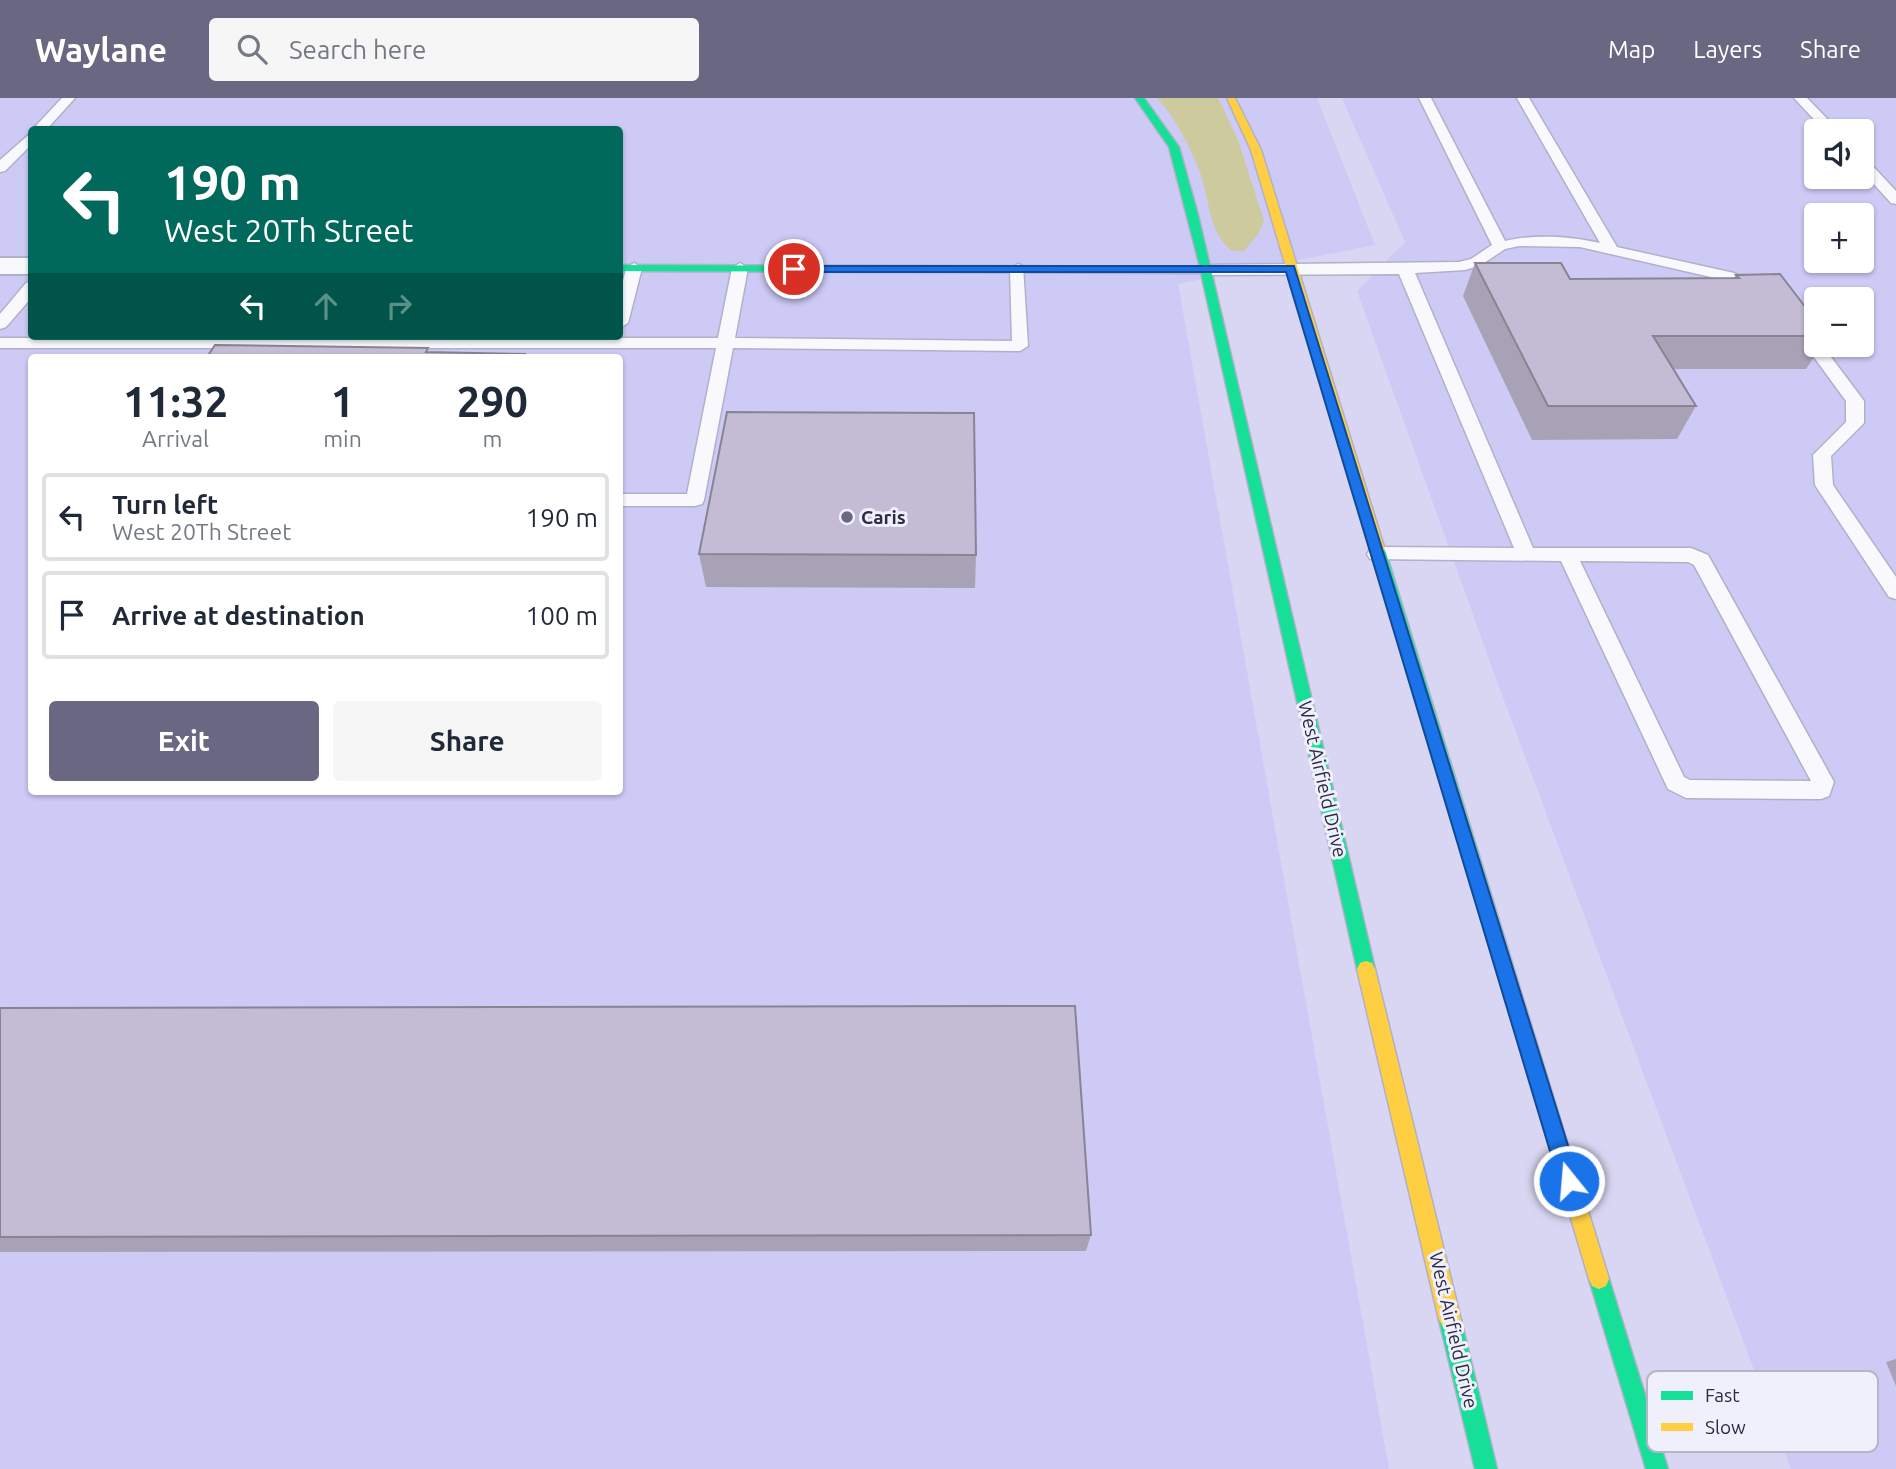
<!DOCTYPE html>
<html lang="en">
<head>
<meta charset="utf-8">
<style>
  :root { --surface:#fff; --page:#f6f6f7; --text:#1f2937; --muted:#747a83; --line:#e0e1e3; --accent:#696781 }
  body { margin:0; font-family:Ubuntu,sans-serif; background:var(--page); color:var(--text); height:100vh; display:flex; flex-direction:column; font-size:26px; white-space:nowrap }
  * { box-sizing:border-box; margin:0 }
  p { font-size:23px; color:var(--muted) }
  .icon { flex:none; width:38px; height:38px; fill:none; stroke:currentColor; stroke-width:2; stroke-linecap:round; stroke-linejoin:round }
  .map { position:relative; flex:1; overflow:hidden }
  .sheet { position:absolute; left:28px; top:256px; width:595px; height:441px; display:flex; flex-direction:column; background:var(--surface); border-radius:7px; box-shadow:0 2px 5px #0004 }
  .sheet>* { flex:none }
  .banner { position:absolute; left:28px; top:28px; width:595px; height:214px; border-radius:7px; box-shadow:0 2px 5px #0004; background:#00695c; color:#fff; overflow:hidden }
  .controls { position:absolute; left:1804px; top:21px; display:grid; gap:14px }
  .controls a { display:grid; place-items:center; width:70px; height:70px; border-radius:7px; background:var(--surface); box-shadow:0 2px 5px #0004; font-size:35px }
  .pin { position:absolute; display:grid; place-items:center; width:60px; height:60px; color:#fff; margin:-30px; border:4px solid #fff; border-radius:50%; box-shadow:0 2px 7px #0007 }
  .me { position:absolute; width:77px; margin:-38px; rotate:343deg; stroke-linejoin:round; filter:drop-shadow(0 0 5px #0008) }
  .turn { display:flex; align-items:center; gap:24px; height:147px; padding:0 21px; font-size:32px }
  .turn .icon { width:91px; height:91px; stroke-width:2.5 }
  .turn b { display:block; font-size:49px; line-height:60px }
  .lanes { display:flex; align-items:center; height:66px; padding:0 21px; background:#0003; justify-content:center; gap:35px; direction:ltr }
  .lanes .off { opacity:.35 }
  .eta { display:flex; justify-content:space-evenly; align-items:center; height:119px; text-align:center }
  .eta b { font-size:42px; font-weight:700; line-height:49px }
  .action { display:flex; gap:14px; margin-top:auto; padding:14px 21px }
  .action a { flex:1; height:80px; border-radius:7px; background:var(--accent); color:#fff; font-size:28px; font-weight:700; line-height:80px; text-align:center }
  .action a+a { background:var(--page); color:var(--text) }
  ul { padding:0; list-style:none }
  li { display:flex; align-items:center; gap:21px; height:88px; margin:0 14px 10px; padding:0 7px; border:4px solid var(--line); border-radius:7px }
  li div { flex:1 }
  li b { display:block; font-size:26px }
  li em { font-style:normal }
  header { display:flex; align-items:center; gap:42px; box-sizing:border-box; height:98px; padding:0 35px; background:var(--accent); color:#fff }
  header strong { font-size:33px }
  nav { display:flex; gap:38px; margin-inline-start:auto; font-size:24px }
  .search { width:490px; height:63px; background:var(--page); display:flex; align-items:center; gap:18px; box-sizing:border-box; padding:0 24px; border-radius:7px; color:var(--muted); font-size:26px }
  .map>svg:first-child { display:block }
  .built { fill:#cdcaf6; fill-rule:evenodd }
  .green { fill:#cdcb9d }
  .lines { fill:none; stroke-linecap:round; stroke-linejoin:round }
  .lane-casing { stroke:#b2b0c8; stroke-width:3 }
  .street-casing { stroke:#b2b0c8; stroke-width:4 }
  .fast-casing { stroke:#b2b0c8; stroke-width:3 }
  .slow-casing { stroke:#b2b0c8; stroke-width:3 }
  .lane { fill:#f9f9fd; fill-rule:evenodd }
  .street { fill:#f9f9fd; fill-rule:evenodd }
  .fast { fill:#16e098; fill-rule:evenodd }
  .slow { fill:#ffcf43; fill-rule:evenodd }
  .wall { fill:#a8a2b6 }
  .building { fill:#c3bcd4; stroke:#888494; stroke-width:2 }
  .route { fill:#1a73e8; stroke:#114b97; stroke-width:2 }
  .poi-dot { fill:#696781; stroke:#f0f0fd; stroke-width:2.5 }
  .labels { text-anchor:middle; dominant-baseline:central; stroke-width:6; stroke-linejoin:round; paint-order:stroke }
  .poi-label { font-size:19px; font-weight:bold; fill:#2d2b44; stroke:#f0f0fd; text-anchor:start }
  .street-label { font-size:19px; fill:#2d2b44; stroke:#f0f0fd }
  .key { fill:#f0f0fd; stroke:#b6b5c6; stroke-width:2 }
  .key-label { font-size:19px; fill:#2d2b44 }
</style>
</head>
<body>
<header>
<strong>Waylane</strong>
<div class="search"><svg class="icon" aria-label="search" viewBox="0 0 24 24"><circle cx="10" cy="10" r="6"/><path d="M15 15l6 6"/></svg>Search here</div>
<nav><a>Map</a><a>Layers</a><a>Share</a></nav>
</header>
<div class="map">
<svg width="1896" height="1371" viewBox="0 0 1896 1371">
  <rect width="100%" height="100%" fill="#d8d6f2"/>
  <!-- built -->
  <path class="built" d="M0 0H1317L1375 147 1178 186 1389 1371H0ZM32 32H620V238H32ZM32 259H620V693H32Z
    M1342 0H1896V1371H1791L1495 578 1357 193 1405 144ZM1816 33H1862V79H1816ZM1816 117H1862V163H1816ZM1816 201H1862V247H1816Z"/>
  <!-- green -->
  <path class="green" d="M1157 0H1218L1238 42 1264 123 1259 135 1244 153H1232C1208 136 1209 95 1198 69 1188 45 1175 19 1157 0Z"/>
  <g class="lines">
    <!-- lane casing -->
    <g class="lane-casing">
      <path id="lane" d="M62 0H75L46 32H32Z
        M1419 0H1431L1505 143C1535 136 1570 138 1600 145L1517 0H1529L1617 149 1734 175 1771 193 1763 198 1724 182 1580 149 1519 148 1505 151 1481 167 1465 172 1415 175 1533 450H1691L1708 457 1834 684 1829 698 1821 701 1686 700 1668 691 1561 463 1370 461 1367 456 1370 451 1377 449 1514 450 1399 176 1207 177 1199 172 1207 167 1459 164 1471 161 1492 147ZM1580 463 1688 464 1694 467 1811 683 1690 682 1684 679Z
        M1794 0H1807L1839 33H1825Z
        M32 34V46L5 73 0 74V62Z
        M1862 61 1867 62 1896 93V106L1891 105 1862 73Z
        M634 165 642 170 628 225 620 230V196L626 170Z
        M740 165 748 170 735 240 1012 243 1010 171 1018 166 1023 168 1028 248 1020 253 733 250 704 402 702 406 695 408H620V396H687L716 250H0V240H718L732 170Z
        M32 183V199L6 229 0 231V216L26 185Z
        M1800 224C1809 226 1816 237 1816 247H1822L1864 303V325L1831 358 1833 387 1896 479V501L1889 499 1815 387 1813 357 1846 324V303L1792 229Z"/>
    </g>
    <!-- street casing -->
    <g class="street-casing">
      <path id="street" d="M0 160H32V176H0Z"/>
    </g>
    <!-- fast casing -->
    <g class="fast-casing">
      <path id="fast" d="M1135 0H1144L1179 49 1198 117 1375 871 1372 877 1366 879 1360 877 1357 871 1201 175 620 173V167L1200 169 1169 49Z
        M1378 447 1385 452 1536 943 1533 949 1527 952 1521 949 1518 943 1371 452Z
        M1599 1171 1606 1174 1609 1181 1668 1371H1646L1589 1181 1592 1174Z
        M1450 1211 1457 1215 1461 1222 1497 1371H1475L1439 1222 1443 1215Z"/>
    </g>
    <!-- slow casing -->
    <g class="slow-casing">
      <path id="slow" d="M1227 0H1235L1261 52 1385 452 1383 455H1373L1371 452 1251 52Z
        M1366 863 1372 865 1375 871 1461 1222 1457 1229 1450 1233 1443 1229 1439 1222 1357 871 1360 865Z
        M1527 934 1533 937 1536 943 1609 1181 1606 1188 1599 1191 1592 1188 1589 1181 1518 943 1521 937Z"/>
    </g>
    <!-- lane -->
    <use href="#lane" class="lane"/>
    <!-- street -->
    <use href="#street" class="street"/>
    <!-- fast -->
    <use href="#fast" class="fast"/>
    <!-- slow -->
    <use href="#slow" class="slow"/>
  </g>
  <!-- wall -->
  <path class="wall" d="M1475 165 1570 181 1734 180 1736 177 1816 223V247H1822L1806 271H1673L1696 308 1677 341 1532 342 1463 198Z
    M699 456 976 457 975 490 706 489Z
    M0 910 1091 1137 1086 1153 0 1154Z
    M1896 1261V1288L1886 1264Z"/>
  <!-- building -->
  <path class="building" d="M1475 165H1561L1570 181 1739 180 1736 177 1780 176 1816 223V238H1653L1696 308H1548Z
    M215 247 428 250 426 254 525 256 524 259H207Z
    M727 314 974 315 976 457 699 456Z
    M1075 908 1091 1137 0 1139V910Z"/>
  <!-- route -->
  <path class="route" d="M790 168H1294L1579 1083 1576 1090 1569 1093 1562 1090 1559 1083 1286 174H794L789 171Z"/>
  <!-- markers -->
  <circle class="poi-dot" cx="847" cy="419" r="7"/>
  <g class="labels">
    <!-- poi labels -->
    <g class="poi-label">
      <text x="861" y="419">Caris</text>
    </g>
    <!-- street labels -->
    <g class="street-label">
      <text transform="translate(1323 681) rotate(77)">West Airfield Drive</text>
      <text transform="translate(1454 1232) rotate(77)">West Airfield Drive</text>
    </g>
  </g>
  <!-- legend -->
  <rect x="1647" y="1273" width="231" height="81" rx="10" class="key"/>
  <rect x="1661" y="1293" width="32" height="9" fill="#16e098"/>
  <rect x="1661" y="1325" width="32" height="8" fill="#ffcf43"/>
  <g class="key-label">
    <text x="1705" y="1304">Fast</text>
    <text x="1705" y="1336">Slow</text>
  </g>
</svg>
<div class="controls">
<a><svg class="icon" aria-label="sound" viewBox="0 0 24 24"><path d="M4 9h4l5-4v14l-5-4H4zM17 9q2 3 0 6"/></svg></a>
<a>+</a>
<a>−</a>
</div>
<div class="pin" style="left:794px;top:171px;background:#d93025"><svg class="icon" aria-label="arrive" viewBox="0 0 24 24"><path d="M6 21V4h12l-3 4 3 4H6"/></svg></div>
<svg class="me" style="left:1569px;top:1083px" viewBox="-20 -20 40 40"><circle r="17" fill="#1a73e8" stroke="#fff" stroke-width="3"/><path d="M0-11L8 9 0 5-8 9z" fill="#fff"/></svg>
<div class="banner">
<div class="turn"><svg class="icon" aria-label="left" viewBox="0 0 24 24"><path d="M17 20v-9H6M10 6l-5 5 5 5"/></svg><div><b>190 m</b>West 20Th Street</div></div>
<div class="lanes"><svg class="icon" aria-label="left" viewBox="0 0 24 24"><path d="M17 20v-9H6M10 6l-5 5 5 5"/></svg><svg class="icon off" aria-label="ahead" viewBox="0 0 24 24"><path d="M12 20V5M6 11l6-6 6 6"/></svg><svg class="icon off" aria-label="right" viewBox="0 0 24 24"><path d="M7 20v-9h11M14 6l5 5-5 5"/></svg></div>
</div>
<section class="sheet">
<div class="eta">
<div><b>11:32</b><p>Arrival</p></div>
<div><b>1</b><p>min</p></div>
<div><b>290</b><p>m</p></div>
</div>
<ul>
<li><svg class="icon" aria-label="left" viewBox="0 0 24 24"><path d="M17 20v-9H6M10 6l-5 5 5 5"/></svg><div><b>Turn left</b><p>West 20Th Street</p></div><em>190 m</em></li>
<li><svg class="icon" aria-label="arrive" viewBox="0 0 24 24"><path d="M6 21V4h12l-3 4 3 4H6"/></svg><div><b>Arrive at destination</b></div><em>100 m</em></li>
</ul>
<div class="action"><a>Exit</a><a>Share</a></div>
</section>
</div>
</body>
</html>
